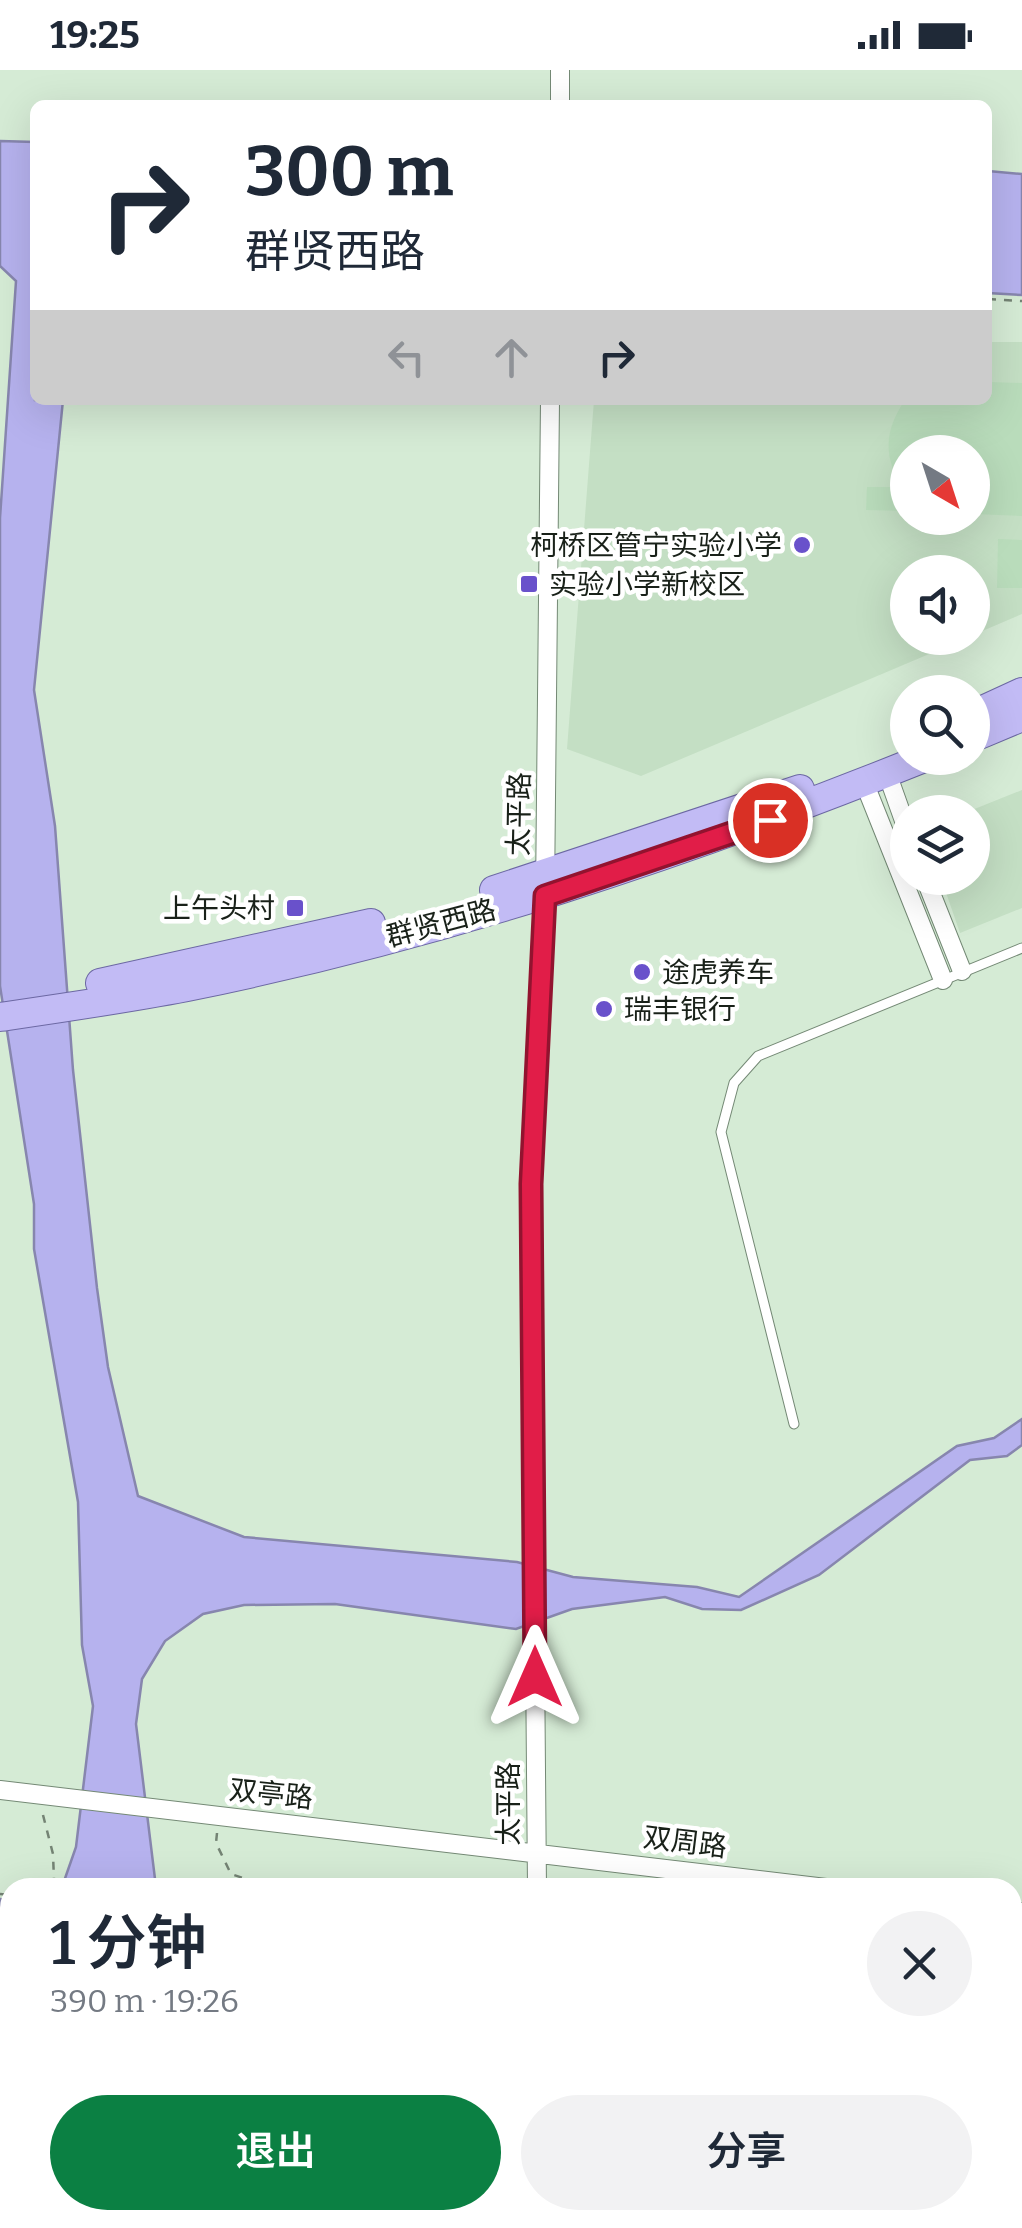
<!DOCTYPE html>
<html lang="zh">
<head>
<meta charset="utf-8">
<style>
  :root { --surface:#fff; --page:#f2f2f3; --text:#1f2937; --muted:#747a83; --accent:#0b8043 }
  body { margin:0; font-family:Bitter,"Noto Sans SC",serif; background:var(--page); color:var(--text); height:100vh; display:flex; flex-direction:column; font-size:38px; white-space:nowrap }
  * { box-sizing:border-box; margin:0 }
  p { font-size:32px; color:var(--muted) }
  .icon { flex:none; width:55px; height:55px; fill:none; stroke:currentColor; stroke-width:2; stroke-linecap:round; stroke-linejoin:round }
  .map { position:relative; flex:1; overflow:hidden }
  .drawer { position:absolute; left:0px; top:1808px; width:1022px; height:352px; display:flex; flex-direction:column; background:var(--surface); border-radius:30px 30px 0 0; box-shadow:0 10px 40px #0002 }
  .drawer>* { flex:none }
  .hud { position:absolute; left:30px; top:30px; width:962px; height:305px; border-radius:15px; box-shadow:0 10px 40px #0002; background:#fff; color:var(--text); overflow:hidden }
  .needle { width:65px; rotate:141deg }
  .fabs { position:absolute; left:890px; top:365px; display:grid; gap:20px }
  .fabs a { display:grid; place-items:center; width:100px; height:100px; border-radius:50%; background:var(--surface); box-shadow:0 10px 40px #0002; font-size:50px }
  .pin { position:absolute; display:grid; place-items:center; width:85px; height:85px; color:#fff; margin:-42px; border:5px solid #fff; border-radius:50%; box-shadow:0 2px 10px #0007 }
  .me { position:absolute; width:110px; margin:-55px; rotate:0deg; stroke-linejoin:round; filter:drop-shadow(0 0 8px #0008) }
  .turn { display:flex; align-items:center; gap:35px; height:210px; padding:0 50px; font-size:45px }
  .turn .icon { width:130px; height:130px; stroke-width:2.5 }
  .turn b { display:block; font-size:70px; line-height:85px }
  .lanes { display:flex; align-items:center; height:95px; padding:0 50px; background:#0003; justify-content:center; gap:50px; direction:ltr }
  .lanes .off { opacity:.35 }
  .round { display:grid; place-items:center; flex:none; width:105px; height:105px; border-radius:52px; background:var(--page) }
  .head { display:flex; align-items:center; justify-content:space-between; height:170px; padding:0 50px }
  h1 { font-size:60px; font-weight:600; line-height:75px }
  .action { display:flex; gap:20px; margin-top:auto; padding:20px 50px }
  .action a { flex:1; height:115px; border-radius:60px; background:var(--accent); color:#fff; font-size:40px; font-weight:600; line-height:115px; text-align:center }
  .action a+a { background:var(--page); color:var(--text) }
  .status { display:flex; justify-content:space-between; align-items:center; height:70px; padding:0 50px; background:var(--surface); direction:ltr }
  .status svg { height:28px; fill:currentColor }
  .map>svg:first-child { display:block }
  .built { fill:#c4dfc4; fill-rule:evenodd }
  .green { fill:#b9dcbb }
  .water { fill:#b6b2ee; stroke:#8786ae; stroke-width:2.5 }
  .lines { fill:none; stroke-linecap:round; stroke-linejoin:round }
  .service-casing { stroke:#748975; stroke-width:11 }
  .minor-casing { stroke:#748975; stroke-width:20 }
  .primary-casing { stroke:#6c68a3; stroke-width:30 }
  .path { stroke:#748374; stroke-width:2.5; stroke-dasharray:8 8; stroke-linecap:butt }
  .service { stroke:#fff; stroke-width:9 }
  .minor { stroke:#fff; stroke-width:18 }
  .primary { stroke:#c2bbf5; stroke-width:28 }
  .route-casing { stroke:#92132f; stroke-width:25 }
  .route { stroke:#e11d48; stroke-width:18 }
  .poi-dot { fill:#6951cb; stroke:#fff; stroke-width:4 }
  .labels { text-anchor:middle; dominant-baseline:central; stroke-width:9; stroke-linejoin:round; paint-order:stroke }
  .poi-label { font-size:28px; fill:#192119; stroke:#fff; text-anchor:start }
  .street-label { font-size:28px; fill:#192119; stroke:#fff }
</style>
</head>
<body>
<div class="status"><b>19:25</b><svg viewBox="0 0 49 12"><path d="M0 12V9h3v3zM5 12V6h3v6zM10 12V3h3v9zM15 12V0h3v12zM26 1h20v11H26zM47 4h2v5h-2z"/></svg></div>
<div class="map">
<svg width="1022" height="2158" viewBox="0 0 1022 2158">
  <rect width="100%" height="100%" fill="#d5ebd5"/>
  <!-- built -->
  <path class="built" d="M988 272H1022V544L973 565 972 502H908V568H967L641 706 567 679 594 330H988ZM908 382H972V448H908Z
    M1022 720V838L960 863 941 808H972V742H967Z"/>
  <!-- green -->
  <path class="green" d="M988 312 1022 313V446L973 444 972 382H908L907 441 866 440 867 417H903C882 387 885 359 905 330H988Z
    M998 469 1022 470V518H997Z
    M205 2150H530V2158H204Z"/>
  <!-- water -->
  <path class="water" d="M0 71 35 72V330H63L34 620 55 756 73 1000 97 1218 108 1297 138 1426 244 1467 517 1492 573 1507 697 1517 739 1527 957 1376 994 1368 1022 1349V1375L1007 1386 970 1390 819 1505 741 1540 702 1539 665 1527 572 1539 516 1559 335 1534 244 1535 203 1544 165 1571 142 1609 136 1654 156 1817H62L76 1777 93 1636 82 1575 78 1432 34 1179V1134L0 916V448L16 211 0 196Z
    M988 101 1022 104V225L988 223Z
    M0 1829 10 1831V2150H205L204 2158H0Z
    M1013 2093 1022 2100V2158H999L990 2150H1012Z"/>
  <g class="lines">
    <!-- service casing -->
    <g class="service-casing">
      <path id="service" d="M794 1354 721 1062 734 1013 758 986 1022 878"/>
    </g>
    <!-- minor casing -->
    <g class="minor-casing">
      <path id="minor" d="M560 0V35
        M887 703 908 762
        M864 712 943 910
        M925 808 962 901
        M0 1720 826 1818
        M537 1818 531 1114 545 826 550 330
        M1012 1841 1022 1842
        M541 2150V2158"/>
    </g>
    <!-- primary casing -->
    <g class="primary-casing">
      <path id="primary" d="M972 645 1022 622
        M972 668 1022 647
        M494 820 800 719
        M100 913 371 853
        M0 947C62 938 125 929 187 917 440 866 685 784 924 688"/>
    </g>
    <!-- path -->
    <path class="path" d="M988 229 1022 231
      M43 1745 53 1784 54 1810 44 1818
      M217 1763 216 1773 231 1804 264 1815 308 1818
      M0 1824 10 1825
      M241 2150 244 2158
      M353 2150 358 2158
      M282 2158 292 2150
      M461 2158 463 2150"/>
    <!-- service -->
    <use href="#service" class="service"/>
    <!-- minor -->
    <use href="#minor" class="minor"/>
    <!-- primary -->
    <use href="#primary" class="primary"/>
  </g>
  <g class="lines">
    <!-- route casing -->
    <g class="route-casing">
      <path id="route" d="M535 1607 531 1114 545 826 770 750"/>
    </g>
    <!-- route -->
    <use href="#route" class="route"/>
  </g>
  <!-- markers -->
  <g class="poi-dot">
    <circle cx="802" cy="475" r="10"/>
    <rect x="519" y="504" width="20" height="20" rx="5"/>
    <rect x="285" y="828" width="20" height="20" rx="5"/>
    <circle cx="642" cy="902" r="10"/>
    <circle cx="604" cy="939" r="10"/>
  </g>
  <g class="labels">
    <!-- poi labels -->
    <g class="poi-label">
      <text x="782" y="475" text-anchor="end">柯桥区管宁实验小学</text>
      <text x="549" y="514">实验小学新校区</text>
      <text x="275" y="838" text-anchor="end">上午头村</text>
      <text x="662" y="902">途虎养车</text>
      <text x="624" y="939">瑞丰银行</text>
    </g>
    <!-- street labels -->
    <g class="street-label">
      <text transform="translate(519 744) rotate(-89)">太平路</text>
      <text transform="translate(441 853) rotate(-15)">群贤西路</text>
      <text transform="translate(271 1724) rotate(6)">双亭路</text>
      <text transform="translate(508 1734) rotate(-90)">太平路</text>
      <text transform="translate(685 1772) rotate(7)">双周路</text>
    </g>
  </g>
</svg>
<div class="fabs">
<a><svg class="needle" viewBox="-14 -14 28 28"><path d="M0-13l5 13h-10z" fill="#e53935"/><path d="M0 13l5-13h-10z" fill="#747a83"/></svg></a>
<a><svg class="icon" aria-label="sound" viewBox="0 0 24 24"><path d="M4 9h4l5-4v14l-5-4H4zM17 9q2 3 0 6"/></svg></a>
<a><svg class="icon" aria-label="search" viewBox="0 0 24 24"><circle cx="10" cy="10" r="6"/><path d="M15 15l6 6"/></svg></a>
<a><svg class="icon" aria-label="layers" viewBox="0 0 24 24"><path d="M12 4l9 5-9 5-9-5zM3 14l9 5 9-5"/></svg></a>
</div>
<div class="pin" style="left:770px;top:750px;background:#d93025"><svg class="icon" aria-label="arrive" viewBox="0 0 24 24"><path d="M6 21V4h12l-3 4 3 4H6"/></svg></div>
<svg class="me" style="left:535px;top:1607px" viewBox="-20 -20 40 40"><path d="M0-17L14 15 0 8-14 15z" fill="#e11d48" stroke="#fff" stroke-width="4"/></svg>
<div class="hud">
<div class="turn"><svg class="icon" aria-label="right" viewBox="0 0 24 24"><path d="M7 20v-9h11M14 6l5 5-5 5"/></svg><div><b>300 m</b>群贤西路</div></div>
<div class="lanes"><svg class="icon off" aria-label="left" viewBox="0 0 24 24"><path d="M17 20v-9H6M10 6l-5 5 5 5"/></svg><svg class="icon off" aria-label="ahead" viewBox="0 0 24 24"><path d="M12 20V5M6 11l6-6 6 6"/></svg><svg class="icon" aria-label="right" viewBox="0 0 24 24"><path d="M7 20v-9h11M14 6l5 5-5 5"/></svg></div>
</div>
<section class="drawer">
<div class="head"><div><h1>1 分钟</h1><p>390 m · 19:26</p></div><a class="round"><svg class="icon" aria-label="close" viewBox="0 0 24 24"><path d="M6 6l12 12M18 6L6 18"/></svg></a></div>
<div class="action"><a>退出</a><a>分享</a></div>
</section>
</div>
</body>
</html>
